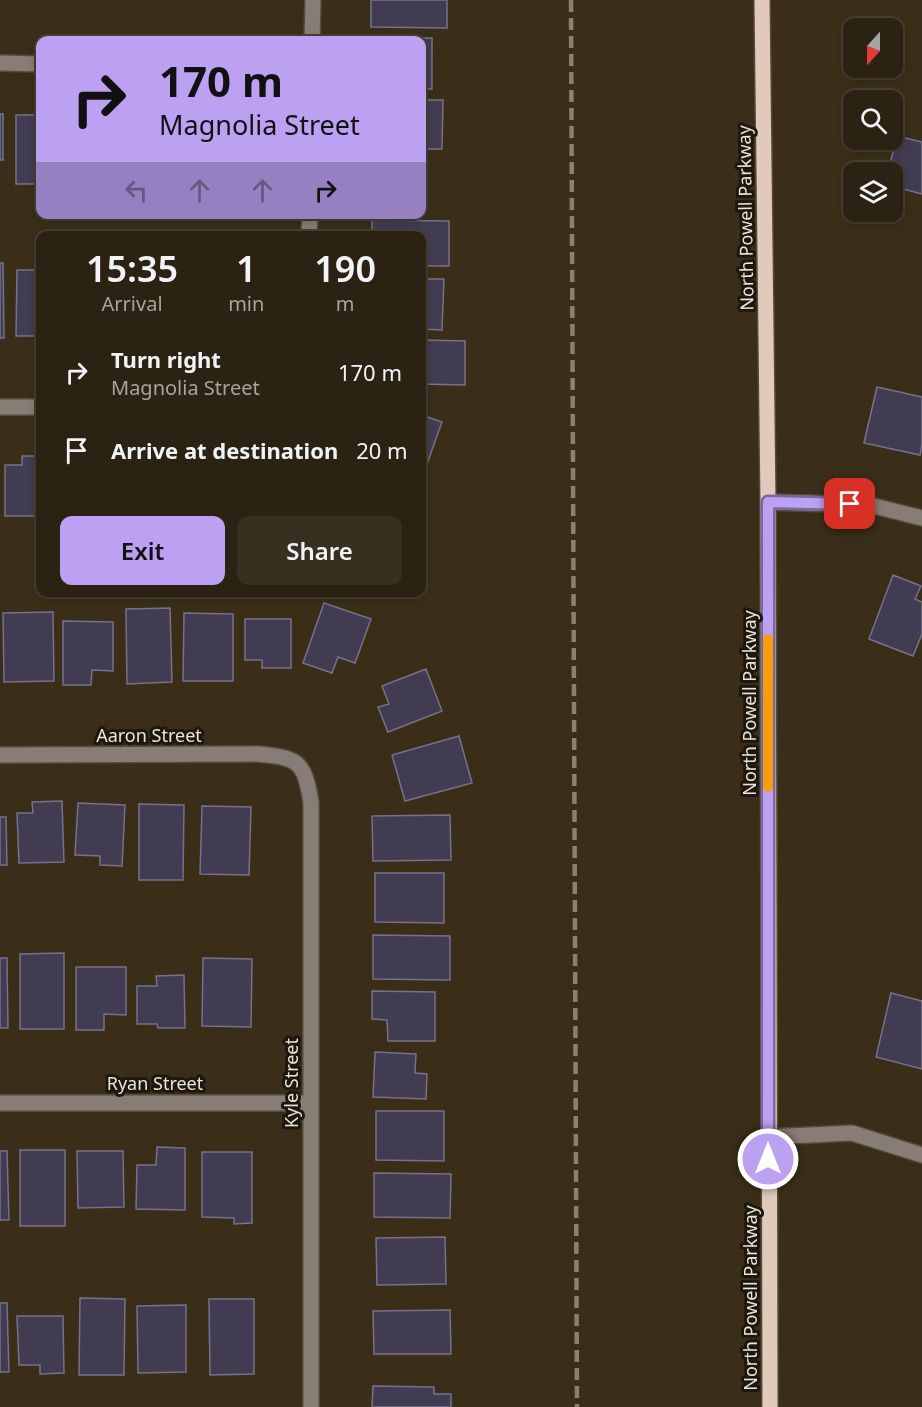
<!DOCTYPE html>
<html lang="en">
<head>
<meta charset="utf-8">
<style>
  :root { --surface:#2c2213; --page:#382f21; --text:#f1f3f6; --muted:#a6a4a0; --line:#483f33; --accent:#bca0f2 }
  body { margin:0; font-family:"Noto Sans",sans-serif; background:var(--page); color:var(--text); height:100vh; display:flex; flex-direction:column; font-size:22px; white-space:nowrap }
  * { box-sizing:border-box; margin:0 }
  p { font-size:20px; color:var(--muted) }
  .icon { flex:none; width:33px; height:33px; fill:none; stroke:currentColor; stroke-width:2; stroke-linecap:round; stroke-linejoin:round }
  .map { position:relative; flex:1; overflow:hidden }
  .panel { position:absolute; left:36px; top:231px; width:390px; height:366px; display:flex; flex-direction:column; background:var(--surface); border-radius:12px; box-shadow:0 3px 9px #0003,0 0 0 2px var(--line) }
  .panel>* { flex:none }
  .hud { position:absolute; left:36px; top:36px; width:390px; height:183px; border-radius:12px; box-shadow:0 3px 9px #0003,0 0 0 2px var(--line); background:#bca0f2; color:#111; overflow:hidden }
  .needle { width:39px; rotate:201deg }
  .fabs { position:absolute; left:843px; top:18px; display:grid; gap:12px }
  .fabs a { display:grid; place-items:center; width:60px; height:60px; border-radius:12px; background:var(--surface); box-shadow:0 3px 9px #0003,0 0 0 2px var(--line); font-size:30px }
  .pin { position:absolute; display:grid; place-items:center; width:51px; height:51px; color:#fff; margin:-26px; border-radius:12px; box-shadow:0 3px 9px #0006 }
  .me { position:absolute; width:66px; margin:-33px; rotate:0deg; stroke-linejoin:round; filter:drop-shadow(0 0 4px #0008) }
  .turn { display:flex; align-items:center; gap:21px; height:126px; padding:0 24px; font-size:27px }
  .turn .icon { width:78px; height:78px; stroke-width:2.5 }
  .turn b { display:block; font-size:42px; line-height:51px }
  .lanes { display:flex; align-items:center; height:57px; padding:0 24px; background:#0003; justify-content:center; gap:30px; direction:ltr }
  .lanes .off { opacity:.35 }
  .eta { display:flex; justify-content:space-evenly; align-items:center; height:102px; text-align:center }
  .eta b { font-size:36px; font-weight:600; line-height:42px }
  .cta { display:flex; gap:12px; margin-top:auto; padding:12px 24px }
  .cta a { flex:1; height:69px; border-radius:12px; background:var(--accent); color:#111; font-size:24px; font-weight:600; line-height:69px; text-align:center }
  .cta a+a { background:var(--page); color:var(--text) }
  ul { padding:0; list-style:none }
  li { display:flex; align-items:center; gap:18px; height:78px; padding:0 24px }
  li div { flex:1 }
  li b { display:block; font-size:22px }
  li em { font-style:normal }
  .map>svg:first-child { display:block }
  .building { fill:#423c53; stroke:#76718a; stroke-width:1.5 }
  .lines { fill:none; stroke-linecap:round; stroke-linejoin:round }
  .minor-casing { stroke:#564b37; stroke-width:18 }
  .major-casing { stroke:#564b37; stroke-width:18 }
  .minor { stroke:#887d76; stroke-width:15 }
  .major { stroke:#e1c9bb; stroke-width:15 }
  .rail { stroke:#8b8170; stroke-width:4.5; stroke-dasharray:12 6; stroke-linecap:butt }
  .route-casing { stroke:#7a689d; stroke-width:15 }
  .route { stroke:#bca0f2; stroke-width:10 }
  .slow { stroke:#f59e0b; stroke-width:10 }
  .labels { text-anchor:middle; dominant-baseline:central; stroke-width:6; stroke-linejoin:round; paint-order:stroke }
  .street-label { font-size:18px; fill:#ebe4d7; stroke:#1d170e }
</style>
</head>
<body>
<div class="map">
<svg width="922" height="1407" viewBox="0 0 922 1407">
  <rect width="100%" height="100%" fill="#3a2e19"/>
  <!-- building -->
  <path class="building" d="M371 0H447V28L371 27Z
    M383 38H432V89H422V40H383Z
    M422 100H443L442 149H422Z
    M0 114H3V160H0Z
    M16 115H40V184H16Z
    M897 136 922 142V194L892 186V172H888Z
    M422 182H425V206H422Z
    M372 220 449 221V266H422V236H372Z
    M0 263H3L4 338H0Z
    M17 270H40V336H16Z
    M422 279H444L442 330 422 329Z
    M422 340 465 341V385L422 384Z
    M877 387 922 397V445L920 455 864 443Z
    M422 415 442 422 427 464 422 462Z
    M22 456H40V516H5V465H22Z
    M893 575 921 586 915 599 922 602V634L913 656 869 639Z
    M324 603 371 619 355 663 338 657 332 673 303 663Z
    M170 608 172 682 127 684 126 609Z
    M53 612 54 681 4 682 3 613Z
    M184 613 233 614V681H183Z
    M245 619H291V668H262V660H245Z
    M63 621 113 622V671L92 670 91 685H63Z
    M426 669 442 711 388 732 378 707 389 704 382 686Z
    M459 736 472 783 405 801 392 755Z
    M62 801 64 862 19 863 17 813H33L32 802Z
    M78 803 125 805 122 866 100 865V856L75 855Z
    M139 804 184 805 183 880H139Z
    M202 806 251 807 249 875 200 874Z
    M450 815 451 860 373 861 372 816Z
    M0 817H6L7 865H0Z
    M375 873H444V923L375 922Z
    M373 935 450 936V980L373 979Z
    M64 953V1029H20V954Z
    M0 958H7L8 1028H0Z
    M203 958 252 959 251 1027 202 1026Z
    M76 967H126V1015L104 1014V1030H76Z
    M184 975 185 1028H158L157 1024H137V986H157L156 976Z
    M372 991 435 992V1041H388L387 1020 372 1019Z
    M891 993 922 1001V1069L876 1057Z
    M375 1052 416 1054 415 1073 427 1074 426 1099 373 1097Z
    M376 1111H444V1161L376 1160Z
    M157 1147 185 1148V1210L136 1209 137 1165H156Z
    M20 1150H65V1226H20Z
    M0 1151H7L9 1220H0Z
    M77 1151H123L124 1207 78 1208Z
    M202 1152H252V1223L234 1224V1218L202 1217Z
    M374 1173 451 1174 450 1218 374 1217Z
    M445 1237 446 1284 377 1285 376 1238Z
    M80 1298 125 1299 124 1375H79Z
    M209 1299H254V1374L210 1375Z
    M0 1303H7L9 1372H0Z
    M186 1305V1372L138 1373 137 1306Z
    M450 1310 451 1354H374L373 1311Z
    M17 1316H63L64 1373 40 1374V1365H19Z
    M373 1386 434 1387V1394H451V1407H372Z"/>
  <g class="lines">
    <!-- minor casing -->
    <g class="minor-casing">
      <path id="minor" d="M312 40 313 0
        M0 63 40 64
        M309 236 310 214
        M0 407H40
        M768 502 870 505 922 518
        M0 755 258 754C299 758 304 761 311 802V1407
        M0 1103H310
        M768 1137 852 1133 922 1155"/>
    </g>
    <!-- major casing -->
    <g class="major-casing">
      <path id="major" d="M762 0 768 502 770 1407"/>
    </g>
    <!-- minor -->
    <use href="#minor" class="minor"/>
    <!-- major -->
    <use href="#major" class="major"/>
    <!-- rail -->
    <path class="rail" d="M571 0 577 1407"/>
  </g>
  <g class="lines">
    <!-- route casing -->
    <g class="route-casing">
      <path id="route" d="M768 1159V502L850 504"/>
    </g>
    <!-- route -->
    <use href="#route" class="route"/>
    <!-- slow -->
    <path class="slow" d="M768 639V787"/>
  </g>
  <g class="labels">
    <!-- street labels -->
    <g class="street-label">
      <text transform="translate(745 218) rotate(-91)">North Powell Parkway</text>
      <text transform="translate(749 703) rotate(-90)">North Powell Parkway</text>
      <text x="149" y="735">Aaron Street</text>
      <text x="155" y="1083">Ryan Street</text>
      <text transform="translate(291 1083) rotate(-90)">Kyle Street</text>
      <text transform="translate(750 1298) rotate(-90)">North Powell Parkway</text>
    </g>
  </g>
</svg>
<div class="fabs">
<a><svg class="needle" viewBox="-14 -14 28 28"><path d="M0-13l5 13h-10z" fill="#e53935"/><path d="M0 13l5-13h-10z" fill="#a6a4a0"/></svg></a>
<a><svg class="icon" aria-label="search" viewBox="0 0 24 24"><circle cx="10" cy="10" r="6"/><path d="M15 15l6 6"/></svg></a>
<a><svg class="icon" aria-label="layers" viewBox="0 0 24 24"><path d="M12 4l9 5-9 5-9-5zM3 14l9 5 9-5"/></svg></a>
</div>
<div class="pin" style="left:850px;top:504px;background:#d93025"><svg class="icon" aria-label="arrive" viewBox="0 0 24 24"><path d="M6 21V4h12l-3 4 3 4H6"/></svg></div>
<svg class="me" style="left:768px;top:1159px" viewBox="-20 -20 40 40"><circle r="17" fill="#bca0f2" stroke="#fff" stroke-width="3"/><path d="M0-11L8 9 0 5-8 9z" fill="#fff"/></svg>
<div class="hud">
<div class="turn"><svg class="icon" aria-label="right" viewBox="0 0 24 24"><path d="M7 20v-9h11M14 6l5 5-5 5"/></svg><div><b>170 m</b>Magnolia Street</div></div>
<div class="lanes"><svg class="icon off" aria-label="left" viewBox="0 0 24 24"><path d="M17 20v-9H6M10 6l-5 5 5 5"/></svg><svg class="icon off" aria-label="ahead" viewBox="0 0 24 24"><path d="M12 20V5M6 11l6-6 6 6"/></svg><svg class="icon off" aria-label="ahead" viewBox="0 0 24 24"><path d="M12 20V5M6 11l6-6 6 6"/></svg><svg class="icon" aria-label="right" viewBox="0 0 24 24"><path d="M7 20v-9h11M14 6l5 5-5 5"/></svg></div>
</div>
<section class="panel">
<div class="eta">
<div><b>15:35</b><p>Arrival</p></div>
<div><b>1</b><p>min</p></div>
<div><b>190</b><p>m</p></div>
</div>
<ul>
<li><svg class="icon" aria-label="right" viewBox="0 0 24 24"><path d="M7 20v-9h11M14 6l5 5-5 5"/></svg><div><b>Turn right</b><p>Magnolia Street</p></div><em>170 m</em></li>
<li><svg class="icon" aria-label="arrive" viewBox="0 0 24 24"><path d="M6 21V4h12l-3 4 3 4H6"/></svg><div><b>Arrive at destination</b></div><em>20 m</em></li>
</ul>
<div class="cta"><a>Exit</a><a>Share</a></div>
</section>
</div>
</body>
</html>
